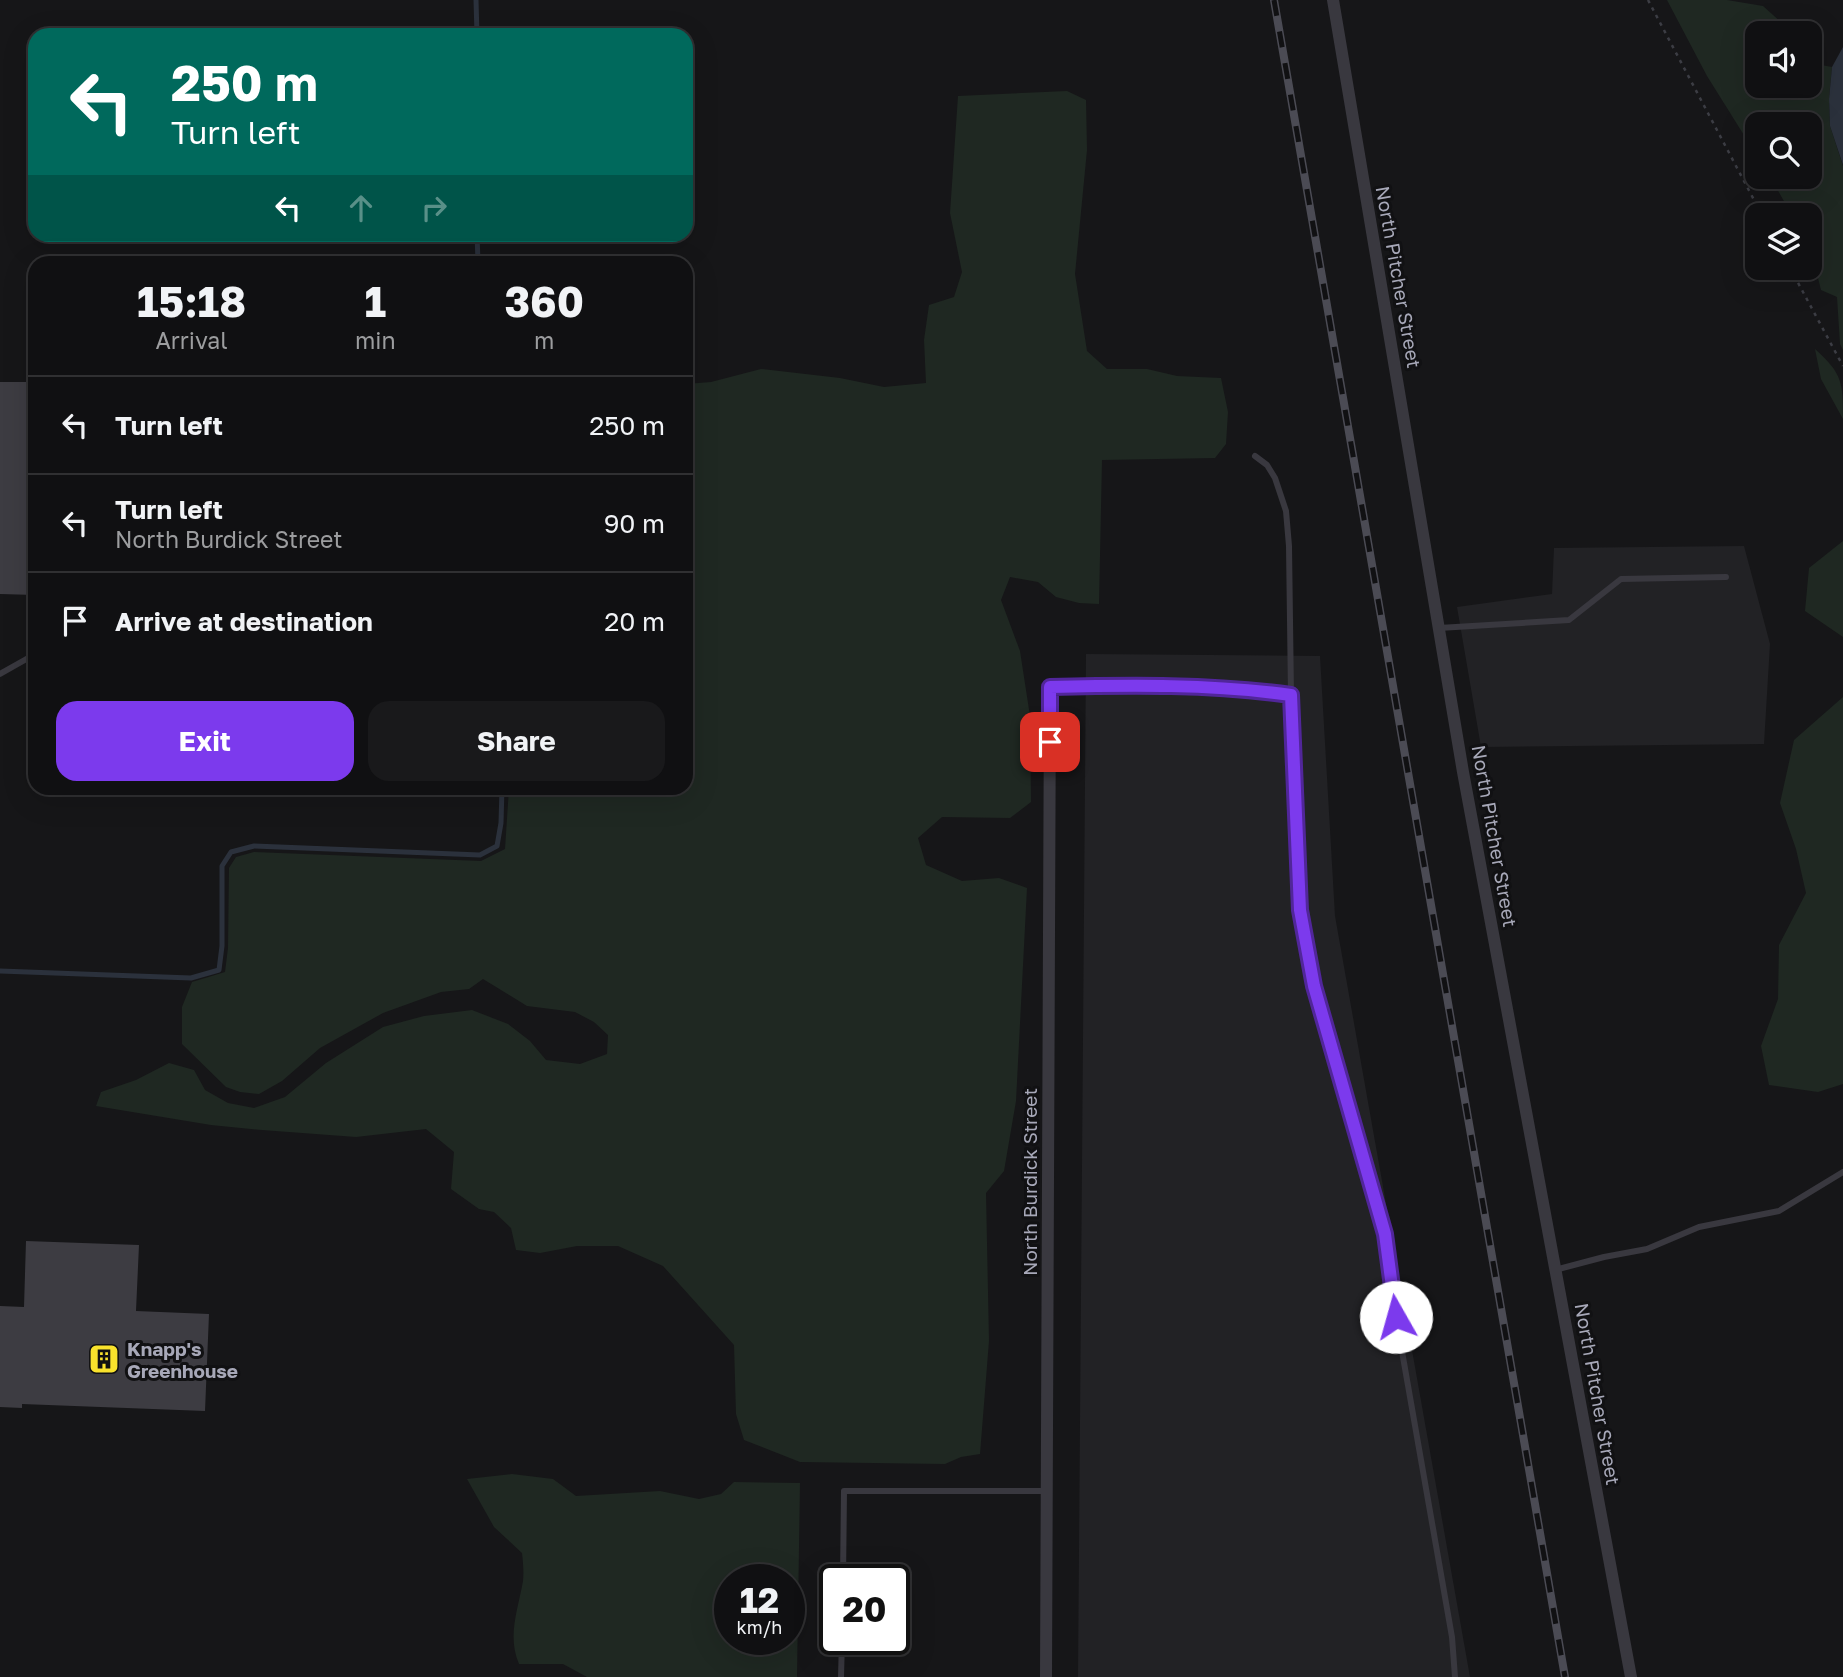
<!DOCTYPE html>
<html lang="en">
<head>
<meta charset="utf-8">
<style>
  :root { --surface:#101012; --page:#19191b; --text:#f1f3f6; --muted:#9c9d9f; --line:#303032; --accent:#7c3aed }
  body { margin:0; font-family:"Golos Text",sans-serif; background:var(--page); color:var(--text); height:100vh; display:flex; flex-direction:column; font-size:26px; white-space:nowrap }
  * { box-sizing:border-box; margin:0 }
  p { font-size:23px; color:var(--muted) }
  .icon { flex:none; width:38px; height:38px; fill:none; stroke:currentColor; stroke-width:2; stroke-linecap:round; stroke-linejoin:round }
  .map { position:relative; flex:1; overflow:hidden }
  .side { position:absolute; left:28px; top:256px; width:665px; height:539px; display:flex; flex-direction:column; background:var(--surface); border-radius:21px; box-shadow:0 7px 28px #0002,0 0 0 2px var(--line) }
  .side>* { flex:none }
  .hud { position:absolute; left:28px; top:28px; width:665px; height:214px; border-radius:21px; box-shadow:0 7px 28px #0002,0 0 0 2px var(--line); background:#00695c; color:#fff; overflow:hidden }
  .tools { position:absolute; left:1745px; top:21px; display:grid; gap:14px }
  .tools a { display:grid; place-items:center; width:77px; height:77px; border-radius:14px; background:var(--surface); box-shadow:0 7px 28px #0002,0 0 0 2px var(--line); font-size:35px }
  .speed { position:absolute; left:714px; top:1564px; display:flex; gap:14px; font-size:35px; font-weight:700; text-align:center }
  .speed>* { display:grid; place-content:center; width:91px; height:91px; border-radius:50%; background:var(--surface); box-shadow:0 7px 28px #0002,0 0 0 2px var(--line); line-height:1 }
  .speed small { font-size:18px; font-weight:400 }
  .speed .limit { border:4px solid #111; border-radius:10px; background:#fff; color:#111 }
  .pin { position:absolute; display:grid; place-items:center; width:60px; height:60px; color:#fff; margin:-30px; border-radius:14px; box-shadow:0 4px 10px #0006 }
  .me { position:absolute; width:77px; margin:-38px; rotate:353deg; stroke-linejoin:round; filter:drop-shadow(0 0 5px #0008) }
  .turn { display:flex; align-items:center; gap:24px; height:147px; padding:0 28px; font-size:32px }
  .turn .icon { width:91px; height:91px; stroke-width:2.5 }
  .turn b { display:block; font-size:49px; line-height:60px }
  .lanes { display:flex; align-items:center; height:66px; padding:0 28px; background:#0003; justify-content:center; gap:35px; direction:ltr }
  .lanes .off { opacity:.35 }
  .eta { display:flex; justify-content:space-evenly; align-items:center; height:119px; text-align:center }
  .eta b { font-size:42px; font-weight:700; line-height:49px }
  .primary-button { display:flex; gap:14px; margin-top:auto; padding:14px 28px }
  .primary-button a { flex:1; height:80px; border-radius:21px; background:var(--accent); color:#fff; font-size:28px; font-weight:700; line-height:80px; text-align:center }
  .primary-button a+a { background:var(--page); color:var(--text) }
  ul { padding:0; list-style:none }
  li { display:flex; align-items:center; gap:21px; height:98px; padding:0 28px; border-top:2px solid var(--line) }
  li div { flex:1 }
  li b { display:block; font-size:26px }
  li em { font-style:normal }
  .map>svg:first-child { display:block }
  .built { fill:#222225 }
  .green { fill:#1f2822; fill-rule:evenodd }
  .water { fill:#2b313c }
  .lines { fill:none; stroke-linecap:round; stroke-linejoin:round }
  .stream { stroke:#2b313c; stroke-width:5 }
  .building { fill:#3d3c42 }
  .path { stroke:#3c3d44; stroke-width:2.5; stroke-dasharray:3.5 5; stroke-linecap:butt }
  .lane { stroke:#39383f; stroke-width:6 }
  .street { stroke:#39383f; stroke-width:12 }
  .rail-casing { stroke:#4b4b54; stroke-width:8 }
  .rail { stroke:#111113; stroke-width:5; stroke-dasharray:16; stroke-linecap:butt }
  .route-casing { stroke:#51269a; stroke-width:18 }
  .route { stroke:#7c3aed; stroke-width:12 }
  .labels { text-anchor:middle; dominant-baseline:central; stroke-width:6; stroke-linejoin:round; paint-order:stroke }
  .street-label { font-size:19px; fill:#a7a8b8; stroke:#111113 }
  .poi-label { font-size:19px; font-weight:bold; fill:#a7a8b8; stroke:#111113; text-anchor:start }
</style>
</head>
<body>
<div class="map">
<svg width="1843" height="1677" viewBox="0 0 1843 1677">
  <rect width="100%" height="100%" fill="#161618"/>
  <!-- built -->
  <path class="built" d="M1744 546 1770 644 1764 744 1481 747 1457 607 1552 594 1554 548Z
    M1086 654 1320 656 1335 916 1470 1677H1078Z"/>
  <!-- green -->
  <path class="green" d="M1667 0H1727L1763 6 1782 23 1787 33H1757V86H1810V63L1832 67 1829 99 1830 126 1843 166V350L1840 344 1837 297 1821 290 1810 246V215H1792L1770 177H1810V124H1757V156L1707 76Z
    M1067 91 1086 100 1087 150 1075 274 1087 351 1107 369H1147L1177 376 1221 378 1228 412 1226 444 1215 458 1102 460 1099 604 1079 603 1056 597 1038 582 1010 577 1001 600 1020 651 1030 716 1031 802 1010 818 942 817 918 838 926 865 962 881 999 878 1027 888 1016 1101 1004 1171 986 1193 989 1341 980 1454 961 1457 945 1464 800 1462 744 1440 736 1414 734 1345 663 1266 618 1246H577L540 1253 516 1250 511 1228 494 1212 479 1209 451 1189 454 1152 426 1129 356 1137 262 1130 211 1125 96 1106 101 1092 136 1080 169 1063 194 1070 205 1090 228 1103 254 1108 285 1097 326 1063 383 1027 424 1016 472 1010 508 1024 530 1041 546 1060 580 1064 607 1054 608 1035 594 1022 575 1012 527 1006 483 979 469 989 441 992 383 1013 320 1048 282 1081 259 1094 240 1092 226 1087 182 1044V1007L192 982 225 972 228 948 229 868 236 857 254 852 481 861 505 849 509 788H686V384L711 382 761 369 840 378 884 387 926 383 924 340 929 305 954 297 962 272 950 213 958 96Z
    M1815 349C1843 374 1843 383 1843 419L1821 379Z
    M1843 541V637L1805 611 1809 568Z
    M1843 697V1084L1818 1092 1769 1085 1761 1046 1778 999 1779 945 1806 893 1796 849 1780 803 1794 740Z
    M512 1474 553 1479 576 1496 660 1491 699 1499 721 1494 734 1482 800 1483 797 1677H587L563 1664H519C507 1636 518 1610 523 1581 524 1572 523 1562 522 1553L494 1527 467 1479ZM789 1580V1640H730V1580Z"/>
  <!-- water -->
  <path class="water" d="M1843 47V165L1830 126 1829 99 1832 67Z"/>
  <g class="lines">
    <!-- stream -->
    <path class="stream" d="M476 0 477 35
      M477 234 478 262
      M0 971 191 978 219 970 222 946V866L231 852 254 846 480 855 497 846 501 823 502 788"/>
  </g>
  <!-- building -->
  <path class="building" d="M0 382H35V595L0 594Z
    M26 1241 139 1245 136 1311 209 1314 205 1411 22 1404V1408L0 1407V1306L24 1307Z"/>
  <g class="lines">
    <!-- path -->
    <path class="path" d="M1648 0 1762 215
      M1790 268 1843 366"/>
    <!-- lane -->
    <path class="lane" d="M1255 456 1267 465 1275 478 1286 511 1289 546 1291 695 1300 910 1314 986 1385 1234 1396 1317 1452 1637 1455 1677
      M1439 628 1569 620 1621 579 1726 577
      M0 674 30 657
      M1050 687C1131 686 1211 684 1291 695
      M1555 1270 1604 1257 1647 1249 1699 1227 1779 1211 1843 1172
      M843 1580 844 1491H1046
      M841 1677 842 1640"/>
    <!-- street -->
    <path class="street" d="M1333 0 1463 772 1631 1677
      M1046 1677 1050 687"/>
    <!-- rail casing -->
    <g class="rail-casing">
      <path id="rail" d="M1274 0 1565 1677"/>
    </g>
    <!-- rail -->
    <use href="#rail" class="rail"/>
  </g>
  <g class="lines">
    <!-- route casing -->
    <g class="route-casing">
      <path id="route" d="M1050 742V687C1131 685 1211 684 1291 695L1300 910 1314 986 1385 1234 1396 1317"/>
    </g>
    <!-- route -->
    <use href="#route" class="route"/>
  </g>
  <!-- icons -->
  <defs>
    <g id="building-square" transform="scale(1.575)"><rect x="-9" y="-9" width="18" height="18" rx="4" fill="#f9e22c" stroke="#111113"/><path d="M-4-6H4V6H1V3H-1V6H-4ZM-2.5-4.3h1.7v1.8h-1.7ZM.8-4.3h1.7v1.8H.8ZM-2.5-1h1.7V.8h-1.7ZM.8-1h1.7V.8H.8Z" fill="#111"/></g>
  </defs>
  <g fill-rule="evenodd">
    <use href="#building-square" x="104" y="1359"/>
  </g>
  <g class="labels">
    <!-- street labels -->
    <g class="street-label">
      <text transform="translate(1399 277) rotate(80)">North Pitcher Street</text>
      <text transform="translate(1495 836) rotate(80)">North Pitcher Street</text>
      <text transform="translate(1029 1182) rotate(-90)">North Burdick Street</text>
      <text transform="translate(1598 1394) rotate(80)">North Pitcher Street</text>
    </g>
    <!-- poi labels -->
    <g class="poi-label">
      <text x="127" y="1348">Knapp's<tspan x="127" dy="22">Greenhouse</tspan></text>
    </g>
  </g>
</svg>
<div class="tools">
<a><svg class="icon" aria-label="sound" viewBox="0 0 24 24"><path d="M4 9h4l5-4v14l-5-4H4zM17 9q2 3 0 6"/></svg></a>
<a><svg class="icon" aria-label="search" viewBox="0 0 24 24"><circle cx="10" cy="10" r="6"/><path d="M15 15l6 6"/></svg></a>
<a><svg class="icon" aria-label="layers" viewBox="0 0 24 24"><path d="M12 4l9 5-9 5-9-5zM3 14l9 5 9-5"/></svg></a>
</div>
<div class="speed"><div>12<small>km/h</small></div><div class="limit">20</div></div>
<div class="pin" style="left:1050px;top:742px;background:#d93025"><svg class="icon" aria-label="arrive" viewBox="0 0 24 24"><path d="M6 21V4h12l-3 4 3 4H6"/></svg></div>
<svg class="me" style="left:1396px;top:1317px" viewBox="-20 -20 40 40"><circle r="19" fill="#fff"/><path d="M0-13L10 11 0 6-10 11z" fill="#7c3aed"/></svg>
<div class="hud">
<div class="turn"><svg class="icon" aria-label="left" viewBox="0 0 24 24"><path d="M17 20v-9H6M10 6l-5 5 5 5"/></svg><div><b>250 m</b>Turn left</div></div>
<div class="lanes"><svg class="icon" aria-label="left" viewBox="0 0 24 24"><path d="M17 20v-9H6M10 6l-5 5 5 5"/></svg><svg class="icon off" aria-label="ahead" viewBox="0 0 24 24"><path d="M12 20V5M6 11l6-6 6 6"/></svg><svg class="icon off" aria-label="right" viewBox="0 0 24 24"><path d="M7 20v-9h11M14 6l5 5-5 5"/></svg></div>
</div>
<section class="side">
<div class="eta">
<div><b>15:18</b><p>Arrival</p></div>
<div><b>1</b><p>min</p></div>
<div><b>360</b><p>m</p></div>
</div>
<ul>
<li><svg class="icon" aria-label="left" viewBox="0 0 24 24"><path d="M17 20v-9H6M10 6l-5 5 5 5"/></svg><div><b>Turn left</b></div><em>250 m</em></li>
<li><svg class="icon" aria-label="left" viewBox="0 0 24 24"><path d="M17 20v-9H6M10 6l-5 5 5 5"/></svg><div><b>Turn left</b><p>North Burdick Street</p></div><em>90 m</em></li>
<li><svg class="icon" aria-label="arrive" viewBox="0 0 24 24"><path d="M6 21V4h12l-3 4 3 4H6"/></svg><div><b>Arrive at destination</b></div><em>20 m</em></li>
</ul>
<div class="primary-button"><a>Exit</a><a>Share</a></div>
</section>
</div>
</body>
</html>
